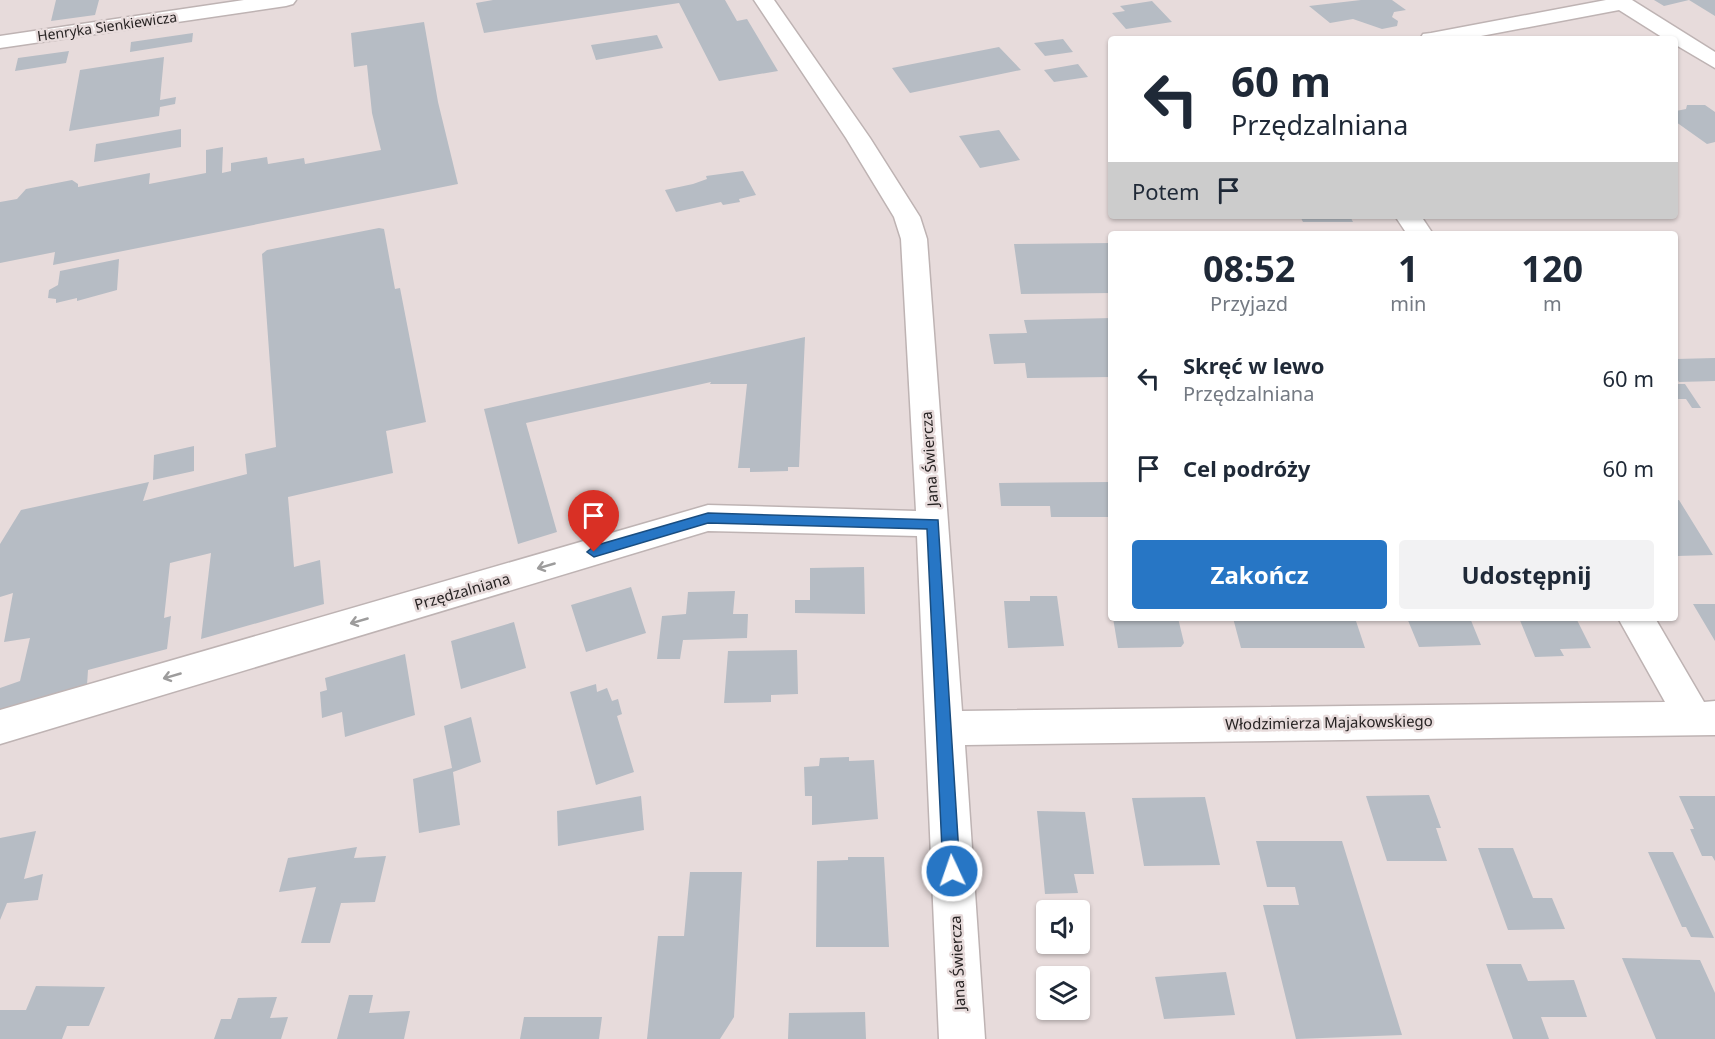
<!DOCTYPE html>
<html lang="pl">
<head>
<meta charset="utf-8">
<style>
  :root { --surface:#fff; --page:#f2f2f3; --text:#1f2937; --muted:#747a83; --accent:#2776c5 }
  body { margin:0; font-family:"Noto Sans",sans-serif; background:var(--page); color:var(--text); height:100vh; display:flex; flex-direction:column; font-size:22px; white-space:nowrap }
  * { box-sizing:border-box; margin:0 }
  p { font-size:20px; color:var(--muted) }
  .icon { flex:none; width:33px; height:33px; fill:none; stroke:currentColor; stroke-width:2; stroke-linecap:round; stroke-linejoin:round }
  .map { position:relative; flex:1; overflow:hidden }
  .drawer { position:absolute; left:1108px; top:231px; width:570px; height:390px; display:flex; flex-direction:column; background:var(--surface); border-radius:6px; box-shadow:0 2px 4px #0004 }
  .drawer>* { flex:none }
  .banner { position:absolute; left:1108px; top:36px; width:570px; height:183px; border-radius:6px; box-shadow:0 2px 4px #0004; background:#fff; color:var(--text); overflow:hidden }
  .controls { position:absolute; left:1036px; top:900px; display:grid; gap:12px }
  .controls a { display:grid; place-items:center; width:54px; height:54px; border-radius:6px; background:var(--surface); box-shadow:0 2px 4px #0004; font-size:30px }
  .pin { position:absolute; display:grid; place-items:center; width:51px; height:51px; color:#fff; margin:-62px -26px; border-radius:50% 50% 50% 0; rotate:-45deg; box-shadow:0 0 6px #0007 }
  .pin .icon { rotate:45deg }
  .me { position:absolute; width:66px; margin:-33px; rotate:357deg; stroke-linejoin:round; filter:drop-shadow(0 0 4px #0008) }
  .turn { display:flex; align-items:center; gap:21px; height:126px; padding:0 24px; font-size:27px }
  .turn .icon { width:78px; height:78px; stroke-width:2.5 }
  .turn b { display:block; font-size:42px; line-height:51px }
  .then { display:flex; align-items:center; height:57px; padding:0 24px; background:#0003; gap:12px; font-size:22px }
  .eta { display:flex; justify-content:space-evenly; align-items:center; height:102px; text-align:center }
  .eta b { font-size:36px; font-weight:700; line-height:42px }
  .primary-button { display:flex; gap:12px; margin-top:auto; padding:12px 24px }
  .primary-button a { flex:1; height:69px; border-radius:6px; background:var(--accent); color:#fff; font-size:24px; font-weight:700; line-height:69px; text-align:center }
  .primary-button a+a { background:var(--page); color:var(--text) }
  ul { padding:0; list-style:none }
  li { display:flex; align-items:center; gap:18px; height:90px; padding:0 24px }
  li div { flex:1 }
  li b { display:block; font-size:22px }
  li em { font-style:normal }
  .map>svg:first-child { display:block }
  .building { fill:#b6bcc4 }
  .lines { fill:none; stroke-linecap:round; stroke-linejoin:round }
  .minor-casing { stroke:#beb3b3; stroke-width:3 }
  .minor { fill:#fff; fill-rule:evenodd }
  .oneway { stroke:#9d9c9c }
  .route { fill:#2776c5; stroke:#194d80; stroke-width:1.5 }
  .labels { text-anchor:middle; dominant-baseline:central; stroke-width:5; stroke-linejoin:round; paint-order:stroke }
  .far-street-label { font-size:14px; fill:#262222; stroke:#e7dbdb }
  .street-label { font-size:15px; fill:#262222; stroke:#e7dbdb }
</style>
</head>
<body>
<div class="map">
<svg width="1715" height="1039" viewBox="0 0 1715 1039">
  <rect width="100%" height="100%" fill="#e7dbdb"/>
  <!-- building -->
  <path class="building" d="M56 0H99L95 15 51 21Z
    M493 0H725L737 21 747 19 778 71 719 81 679 3 484 33 476 3Z
    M1361 0H1392L1406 10 1394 12 1392 17 1398 21 1397 26 1382 29 1353 19 1330 23 1309 6Z
    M1654 0H1715V16L1689 0 1664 6Z
    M1152 1 1172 22 1126 29 1112 13 1125 11 1120 6Z
    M424 22 438 102 458 184 53 265 55 252 0 263V202L17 199 26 189 72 180 78 184V187L150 173 149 184 206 173V150L223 147 222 173 231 171V163L267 157 268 164 304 158 305 164 381 150 372 113 367 65 354 67 351 33Z
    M193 33 192 42 130 52 131 42Z
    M657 35 663 48 596 60 591 45Z
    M1063 39 1073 52 1045 56 1034 43Z
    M999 47 1021 70 910 93 892 68Z
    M69 51 66 63 15 71 18 58Z
    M164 57 160 100 176 97 175 104 160 107 159 116 69 131 80 70Z
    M1078 64 1088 77 1054 82 1044 70Z
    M1687 105H1705L1715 112V142L1707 144 1676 122V111L1686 109Z
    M181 129V147L94 162 96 144Z
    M999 130 1020 160 980 168 959 136Z
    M743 171 756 195 739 199 740 202 723 205 721 202 676 212 665 190 693 184 707 179 706 176Z
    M1300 216H1350L1353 222H1303Z
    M379 228 384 229 395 289 400 288 426 422 386 431 393 473 288 497 294 567 320 560 324 604 201 639 211 553 170 563 164 618 171 616 167 649 88 670 87 685 0 710V688L20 681 30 638 4 642 13 593 0 597V544L21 510 149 482 143 501 247 474 245 454 276 447 262 254 267 250Z
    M1112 243V293L1021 294 1014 244Z
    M119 259 117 290 77 301V298L56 303V299L48 298 49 290 58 285 60 271Z
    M1112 318V377L1027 378 1025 363 994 364 989 334 1027 333 1024 320Z
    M805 337 799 467H788V471L750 472V468H738L747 384H710L711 382 526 423 557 532 518 544 484 409Z
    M1715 358V381L1679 382 1676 377V359Z
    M1676 384H1685L1701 408H1692L1686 399H1676Z
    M194 446V471L153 480 154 455Z
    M1112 482V517H1051L1050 506H1001L999 483Z
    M1676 500H1679L1713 555 1677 556Z
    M864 567 865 614 795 613V600H810V568Z
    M631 587 646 633 586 652 571 605Z
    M735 591 733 614H748L747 638 683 640 680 659H657L662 616 686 614 688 592Z
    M1030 596H1057L1064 646 1008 648 1004 601H1030Z
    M1693 604H1715V641Z
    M1113 618H1178L1184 643 1181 647 1118 648Z
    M1233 618H1355L1365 648H1241Z
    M1407 618H1470L1481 645 1419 647Z
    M1519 618H1576L1591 648 1560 649 1564 656 1535 657Z
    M514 622 526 668 461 689 451 641Z
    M797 650 798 694 771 695V702L724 703 728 651Z
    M405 654 415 715 345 737 342 712 322 718 320 692 327 690 325 678Z
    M596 684 597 692 607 688 612 701 618 699 622 714 617 716 634 772 596 785 570 692Z
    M471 717 481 762 453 772 460 825 419 833 413 779 452 768 444 726Z
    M849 757V761L874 760 878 819 812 825V796H805L804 767 819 766 820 758Z
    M1429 795 1441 828H1436L1447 861H1387L1366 796Z
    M641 796 644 830 558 846 557 811Z
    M1679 796H1715V861L1712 856H1702L1690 829H1694Z
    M1205 797 1220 865 1144 866 1132 798Z
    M1037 811 1085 812 1094 874H1074L1078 893 1045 894Z
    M36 831 24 879 43 874 38 900 7 903 0 920V838Z
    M1256 841H1342L1402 1035 1296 1039 1263 905H1299L1295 887H1267Z
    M357 847 354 858 386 856 375 902 341 903 330 943H301L316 887 279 892 288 858Z
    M1478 848H1513L1533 898H1552L1565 929 1508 930Z
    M1648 852H1673L1714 938 1691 937 1686 927H1682Z
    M848 857H884L889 947H816L817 861 848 860Z
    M690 872H742L734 1017 720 1039H647L658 936H684Z
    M1622 958 1700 960 1715 993V1039H1656Z
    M1486 964H1521L1528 981 1574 980 1587 1017H1541L1549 1039H1513Z
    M1226 972 1235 1015 1164 1019 1155 977Z
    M36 986 105 987 89 1026H67L62 1039H0V1010H26Z
    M349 995H373L369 1013 410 1011 404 1039H337Z
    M277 997 270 1018 288 1017 281 1039H214L221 1019H231L238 998Z
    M865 1012 866 1039H788L789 1013Z
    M524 1017H602L599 1039H520Z"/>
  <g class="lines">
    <!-- minor casing -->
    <g class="minor-casing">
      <path id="minor" d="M244 0H296L293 4 286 6 0 48V36Z
        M754 0H774L870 138 920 217 927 239 962 711 1665 702 1618 618H1655L1704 702 1715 701V735L965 745 985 1039H939L917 536 708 531 0 744V710L708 505 916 511 901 239 894 217 846 138Z
        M1606 0H1632L1715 52V68L1676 45V39H1665L1619 10 1465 39H1420L1423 34 1431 33Z
        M1395 216H1421L1433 234H1407Z"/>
    </g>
    <!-- minor -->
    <use href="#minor" class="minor"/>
  </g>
  <!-- one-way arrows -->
  <defs><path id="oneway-shaft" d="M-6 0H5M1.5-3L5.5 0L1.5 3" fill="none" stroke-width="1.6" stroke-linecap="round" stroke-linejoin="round" transform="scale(1.5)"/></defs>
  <g class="oneway">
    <use href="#oneway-shaft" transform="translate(546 566) rotate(164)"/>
    <use href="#oneway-shaft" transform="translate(359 621) rotate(164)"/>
    <use href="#oneway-shaft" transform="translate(172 676) rotate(164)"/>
  </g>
  <!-- route -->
  <path class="route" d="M708 513 938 520 960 871 958 877 952 880 946 877 943 871 927 529 708 523 594 557 587 552 594 546Z"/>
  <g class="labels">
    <!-- far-street labels -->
    <g class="far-street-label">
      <text transform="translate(107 26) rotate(-8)">Henryka Sienkiewicza</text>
    </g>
    <!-- street labels -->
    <g class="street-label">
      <text transform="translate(929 459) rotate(-94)">Jana Świercza</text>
      <text transform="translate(462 591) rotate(-16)">Przędzalniana</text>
      <text transform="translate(1329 722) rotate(-1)">Włodzimierza Majakowskiego</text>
      <text transform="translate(957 963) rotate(-93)">Jana Świercza</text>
    </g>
  </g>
</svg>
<div class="controls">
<a><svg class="icon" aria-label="sound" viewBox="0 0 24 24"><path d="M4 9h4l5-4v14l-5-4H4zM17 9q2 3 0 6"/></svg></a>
<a><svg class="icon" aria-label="layers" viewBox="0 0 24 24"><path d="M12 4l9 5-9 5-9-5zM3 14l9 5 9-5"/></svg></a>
</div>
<div class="pin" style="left:594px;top:552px;background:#d93025"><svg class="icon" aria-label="arrive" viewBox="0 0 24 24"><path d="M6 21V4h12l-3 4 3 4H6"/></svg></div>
<svg class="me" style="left:952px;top:871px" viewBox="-20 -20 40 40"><circle r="17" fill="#2776c5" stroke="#fff" stroke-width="3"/><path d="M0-11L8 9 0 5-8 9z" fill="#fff"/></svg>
<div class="banner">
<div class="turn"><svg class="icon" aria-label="left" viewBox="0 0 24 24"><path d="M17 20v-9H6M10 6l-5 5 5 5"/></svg><div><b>60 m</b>Przędzalniana</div></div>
<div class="then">Potem<svg class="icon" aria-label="arrive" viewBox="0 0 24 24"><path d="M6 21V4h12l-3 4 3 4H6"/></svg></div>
</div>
<section class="drawer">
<div class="eta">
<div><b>08:52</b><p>Przyjazd</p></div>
<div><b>1</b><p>min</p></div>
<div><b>120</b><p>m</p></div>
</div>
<ul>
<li><svg class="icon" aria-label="left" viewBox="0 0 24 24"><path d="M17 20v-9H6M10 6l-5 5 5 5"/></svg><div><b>Skręć w lewo</b><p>Przędzalniana</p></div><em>60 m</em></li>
<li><svg class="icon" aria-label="arrive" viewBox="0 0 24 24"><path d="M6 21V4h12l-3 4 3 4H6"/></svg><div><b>Cel podróży</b></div><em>60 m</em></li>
</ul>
<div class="primary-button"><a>Zakończ</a><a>Udostępnij</a></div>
</section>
</div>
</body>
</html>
